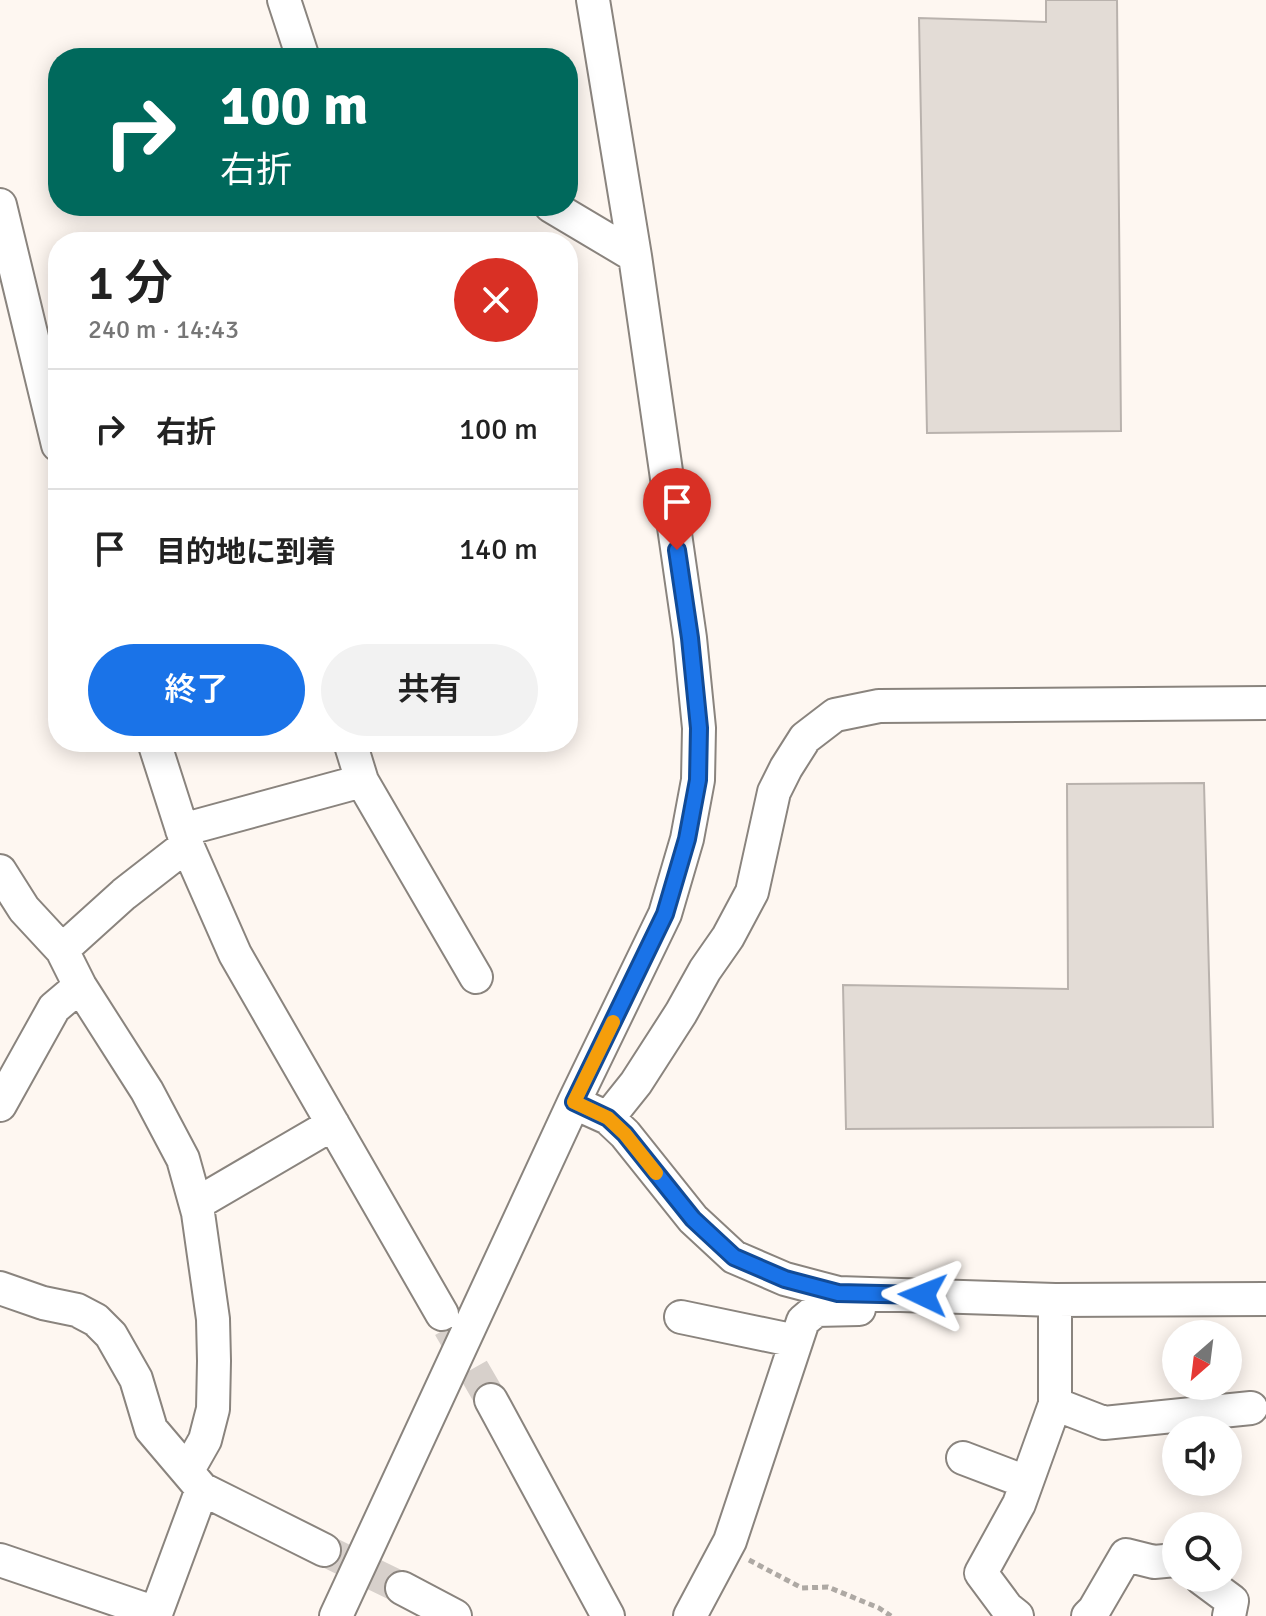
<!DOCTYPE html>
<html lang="ja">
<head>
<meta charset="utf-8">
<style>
  :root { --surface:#fff; --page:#f2f2f2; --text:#222; --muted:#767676; --line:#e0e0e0; --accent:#1a73e8 }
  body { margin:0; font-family:Signika,"Noto Sans JP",sans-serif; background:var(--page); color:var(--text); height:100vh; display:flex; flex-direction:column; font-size:30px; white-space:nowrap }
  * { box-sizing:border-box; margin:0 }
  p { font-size:26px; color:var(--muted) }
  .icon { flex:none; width:44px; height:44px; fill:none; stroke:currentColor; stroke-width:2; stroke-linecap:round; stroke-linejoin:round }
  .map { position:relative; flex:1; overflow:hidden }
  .sheet { position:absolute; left:48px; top:232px; width:530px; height:520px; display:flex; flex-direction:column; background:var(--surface); border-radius:32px; box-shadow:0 4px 20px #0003 }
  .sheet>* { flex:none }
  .banner { position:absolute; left:48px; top:48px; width:530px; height:168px; border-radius:32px; box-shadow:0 4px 20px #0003; background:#00695c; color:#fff; overflow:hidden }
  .needle { width:52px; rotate:208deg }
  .buttons { position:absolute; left:1162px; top:1320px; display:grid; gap:16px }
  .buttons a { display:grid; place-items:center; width:80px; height:80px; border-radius:50%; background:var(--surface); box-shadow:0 4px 20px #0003; font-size:40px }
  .pin { position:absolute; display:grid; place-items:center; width:68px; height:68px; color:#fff; margin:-82px -34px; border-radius:50% 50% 50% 0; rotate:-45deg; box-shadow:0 0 8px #0007 }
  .pin .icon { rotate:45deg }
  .me { position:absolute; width:88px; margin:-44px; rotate:272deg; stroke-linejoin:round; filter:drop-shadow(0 0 6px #0008) }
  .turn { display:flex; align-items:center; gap:28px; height:168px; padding:0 40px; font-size:36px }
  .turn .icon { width:104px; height:104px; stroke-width:2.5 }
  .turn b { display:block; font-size:56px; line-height:68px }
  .round { display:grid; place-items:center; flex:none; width:84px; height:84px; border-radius:42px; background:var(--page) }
  .head { display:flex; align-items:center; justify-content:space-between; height:136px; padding:0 40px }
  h1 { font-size:48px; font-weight:600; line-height:60px }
  .action { display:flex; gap:16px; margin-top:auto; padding:16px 40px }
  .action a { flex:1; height:92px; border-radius:48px; background:var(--accent); color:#fff; font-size:32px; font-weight:600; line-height:92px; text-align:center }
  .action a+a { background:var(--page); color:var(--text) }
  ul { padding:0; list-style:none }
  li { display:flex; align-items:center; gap:24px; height:120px; padding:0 40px; border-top:2px solid var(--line) }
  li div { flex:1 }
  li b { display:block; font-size:30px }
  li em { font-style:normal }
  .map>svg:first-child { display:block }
  .building { fill:#e3dcd6; stroke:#b9b2ad; stroke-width:2 }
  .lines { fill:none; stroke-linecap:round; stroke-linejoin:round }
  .minor-tunnel { stroke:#d7d0cb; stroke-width:32; stroke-dasharray:32 16; stroke-linecap:butt }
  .minor-casing { stroke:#8a847e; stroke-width:36 }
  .path { stroke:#aea9a4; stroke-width:5; stroke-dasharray:6 4; stroke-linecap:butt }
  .minor { stroke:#fff; stroke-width:32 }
  .route-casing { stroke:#114b97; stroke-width:20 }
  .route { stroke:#1a73e8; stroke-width:14 }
  .slow { stroke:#f59e0b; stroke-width:14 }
</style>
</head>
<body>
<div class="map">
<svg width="1266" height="1616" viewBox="0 0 1266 1616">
  <rect width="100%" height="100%" fill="#fef7f1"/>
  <!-- building -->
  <path class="building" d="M1046 0H1117L1121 431 927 433 919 18 1046 22Z
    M1204 783 1213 1127 846 1129 843 985 1068 989 1067 784Z"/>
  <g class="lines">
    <!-- minor-tunnel -->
    <path class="minor-tunnel" d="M449 1327 491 1400
      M324 1550 402 1588"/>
    <!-- minor casing -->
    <g class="minor-casing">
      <path id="minor" d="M284 0 303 58
        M0 205 58 445
        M551 206 635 256
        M154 742 187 845 235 954 442 1314
        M350 742 362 781 476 977
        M182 830 362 781
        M0 871 24 909 62 950 80 986 147 1091 183 1159 198 1213 213 1319 214 1361 213 1409 205 1440 188 1470
        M62 950 124 894 187 845
        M0 1105 54 1008 80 986
        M588 1109 608 1118 625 1134 693 1219 734 1257 785 1279 838 1293 1055 1300 1266 1299
        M608 1118 636 1083 681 1013 705 970 728 937 752 892 774 792 786 768 805 738 835 715 879 706 1266 703
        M196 1204 333 1124
        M0 1288 43 1303 77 1310 96 1320 111 1335 136 1379 151 1429 202 1489 324 1550
        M681 1317 796 1341
        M491 1400 608 1616
        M1055 1404 1104 1423 1251 1408
        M963 1458 1026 1482
        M0 1560 156 1613
        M1201 1578 1232 1601 1229 1616
        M402 1588 455 1616
        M155 1616 202 1489
        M336 1616 574 1102 665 914 687 839 698 780 699 728 690 638 635 256 593 0
        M690 1616 730 1541 803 1321 816 1310 859 1309
        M1017 1616 1007 1608 981 1573 1019 1504 1055 1404V1300
        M1088 1616 1094 1610 1126 1555 1154 1562 1176 1560"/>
    </g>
    <!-- path -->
    <path class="path" d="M749 1560 802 1588 828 1587 879 1608 891 1616"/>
    <!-- minor -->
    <use href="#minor" class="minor"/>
  </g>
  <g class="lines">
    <!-- route casing -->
    <g class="route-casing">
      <path id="route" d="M677 550 690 638 699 728 698 780 687 839 665 914 574 1102 608 1118 625 1134 693 1219 734 1257 785 1279 838 1293 923 1295"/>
    </g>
    <!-- route -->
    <use href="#route" class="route"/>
    <!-- slow -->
    <path class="slow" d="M613 1022 574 1102 608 1118 625 1134 656 1173"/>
  </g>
</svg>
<div class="buttons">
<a><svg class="needle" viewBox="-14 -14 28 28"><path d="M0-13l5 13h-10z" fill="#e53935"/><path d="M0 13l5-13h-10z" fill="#767676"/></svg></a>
<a><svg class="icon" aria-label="sound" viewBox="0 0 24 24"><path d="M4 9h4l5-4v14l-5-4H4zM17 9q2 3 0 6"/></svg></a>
<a><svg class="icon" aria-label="search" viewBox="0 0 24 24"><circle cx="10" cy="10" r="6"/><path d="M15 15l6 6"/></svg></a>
</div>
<div class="pin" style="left:677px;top:550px;background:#d93025"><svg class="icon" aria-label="arrive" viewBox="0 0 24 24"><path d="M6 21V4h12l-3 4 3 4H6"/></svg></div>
<svg class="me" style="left:923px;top:1295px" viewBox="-20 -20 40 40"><path d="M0-17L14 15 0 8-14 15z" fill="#1a73e8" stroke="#fff" stroke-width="4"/></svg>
<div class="banner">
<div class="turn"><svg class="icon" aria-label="right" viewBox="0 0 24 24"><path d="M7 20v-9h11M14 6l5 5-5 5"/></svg><div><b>100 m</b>右折</div></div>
</div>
<section class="sheet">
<div class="head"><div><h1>1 分</h1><p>240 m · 14:43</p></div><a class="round" style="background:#d93025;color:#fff"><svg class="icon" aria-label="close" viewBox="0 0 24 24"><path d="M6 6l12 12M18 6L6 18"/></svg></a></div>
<ul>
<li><svg class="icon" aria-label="right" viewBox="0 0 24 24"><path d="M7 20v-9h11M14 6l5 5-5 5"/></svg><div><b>右折</b></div><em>100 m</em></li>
<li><svg class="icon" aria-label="arrive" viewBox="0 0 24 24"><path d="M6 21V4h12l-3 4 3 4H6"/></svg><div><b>目的地に到着</b></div><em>140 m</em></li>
</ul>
<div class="action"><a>終了</a><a>共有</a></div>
</section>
</div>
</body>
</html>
